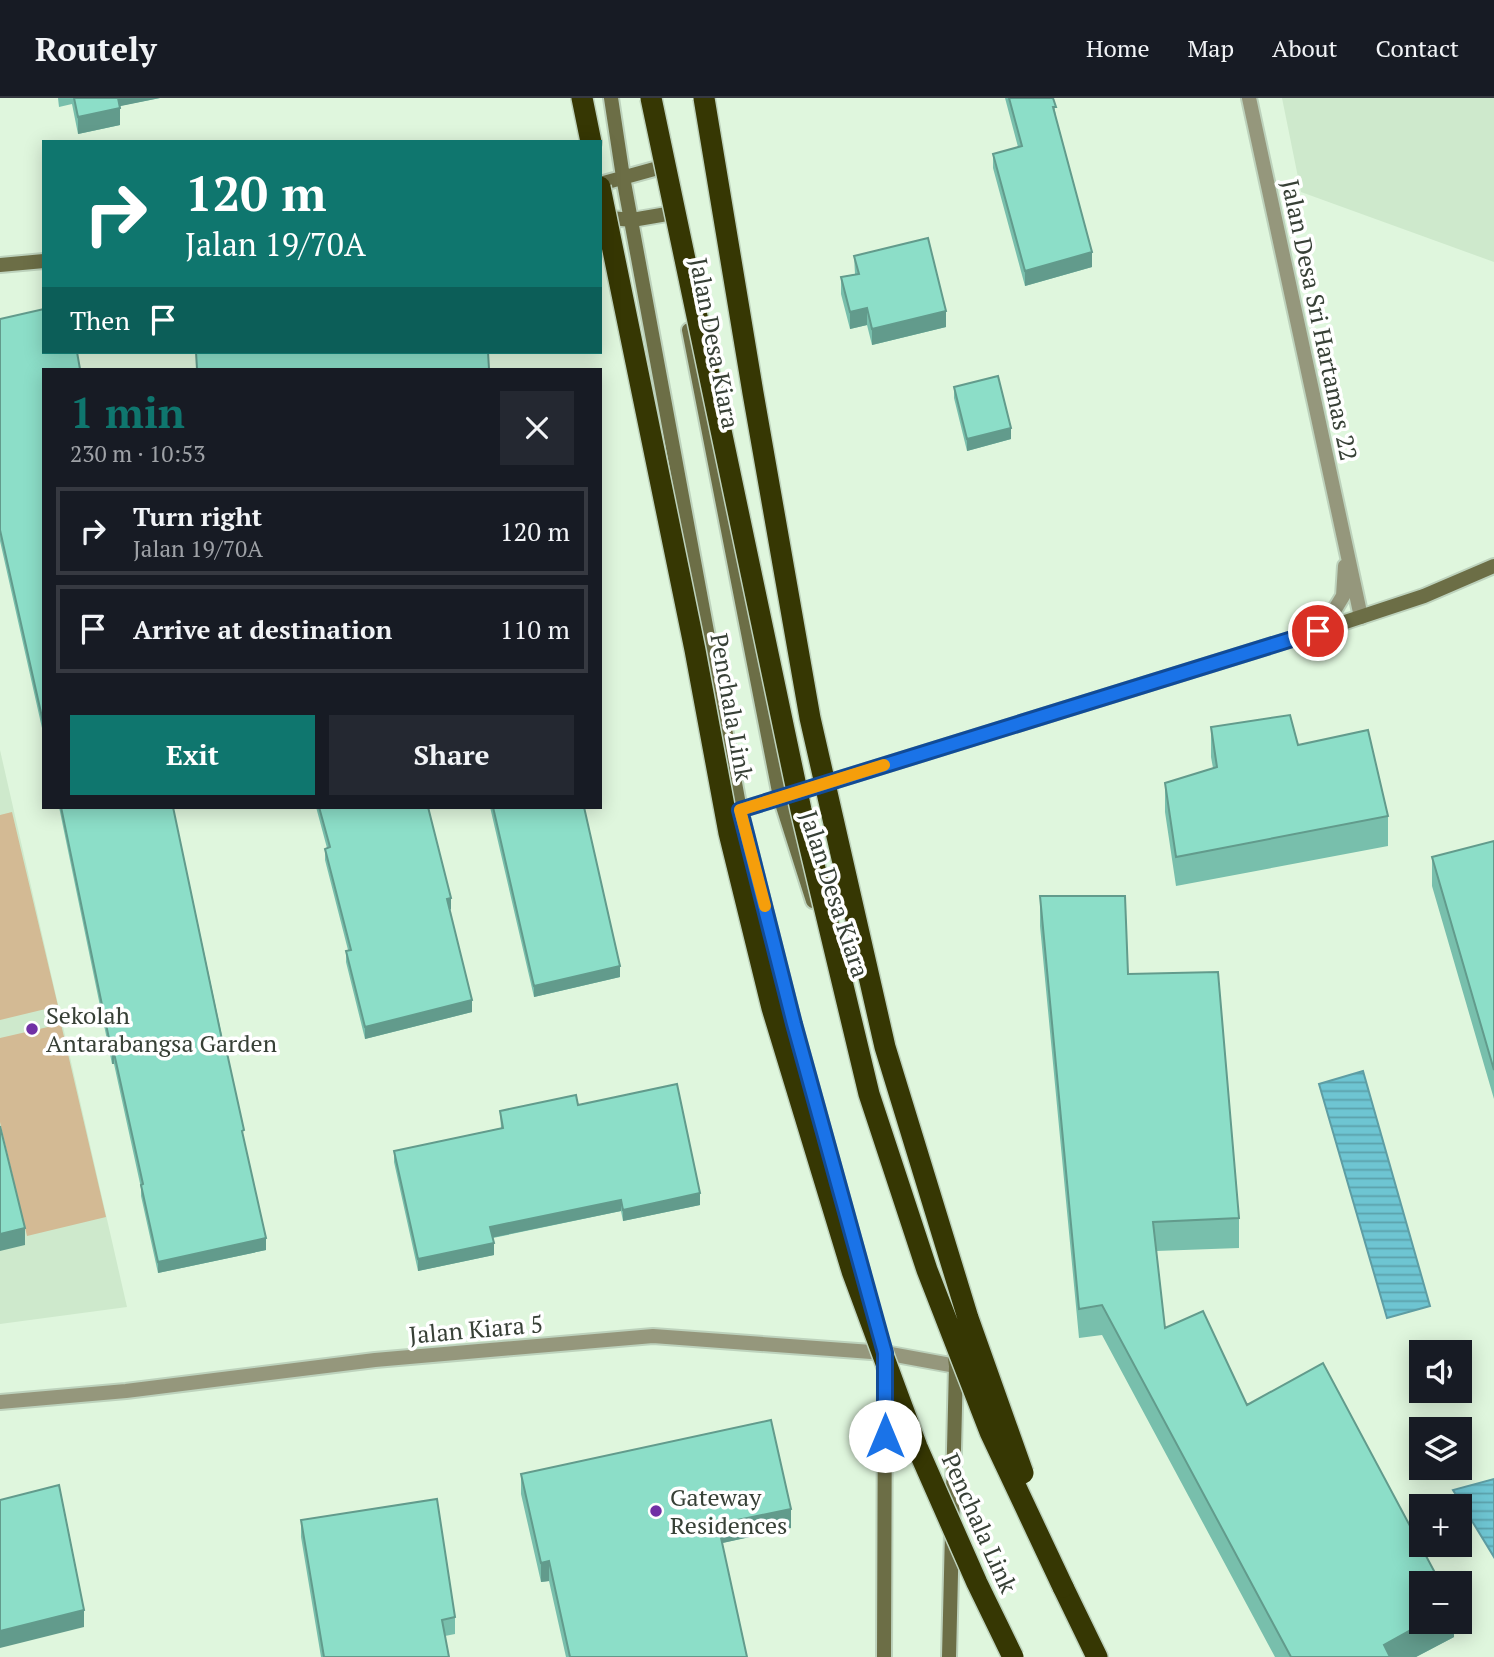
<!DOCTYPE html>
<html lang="en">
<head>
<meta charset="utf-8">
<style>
  :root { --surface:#171b24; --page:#242831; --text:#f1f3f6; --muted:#9ea1a6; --line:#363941; --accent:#0f766e }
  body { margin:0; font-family:"PT Serif",serif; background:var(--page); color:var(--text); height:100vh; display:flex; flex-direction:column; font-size:26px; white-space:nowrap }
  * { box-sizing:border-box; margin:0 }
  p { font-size:23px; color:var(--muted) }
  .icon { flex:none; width:38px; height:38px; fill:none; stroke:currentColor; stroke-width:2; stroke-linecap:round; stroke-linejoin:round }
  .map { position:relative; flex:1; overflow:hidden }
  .side { position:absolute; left:42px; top:270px; width:560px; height:441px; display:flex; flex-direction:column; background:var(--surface); border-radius:0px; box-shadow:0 4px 18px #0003 }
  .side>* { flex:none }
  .hud { position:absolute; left:42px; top:42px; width:560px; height:214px; border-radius:0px; box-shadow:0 4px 18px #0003; background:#0f766e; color:#fff; overflow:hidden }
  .controls { position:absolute; left:1409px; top:1242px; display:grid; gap:14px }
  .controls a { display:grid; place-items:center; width:63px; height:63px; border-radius:0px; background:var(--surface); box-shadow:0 4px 18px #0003; font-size:35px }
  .pin { position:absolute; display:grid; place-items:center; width:60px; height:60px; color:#fff; margin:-30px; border:4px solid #fff; border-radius:50%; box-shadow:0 2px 7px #0007 }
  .me { position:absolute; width:77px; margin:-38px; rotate:0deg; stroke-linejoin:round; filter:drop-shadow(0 0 5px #0008) }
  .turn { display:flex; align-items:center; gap:24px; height:147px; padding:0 28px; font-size:32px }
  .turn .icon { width:91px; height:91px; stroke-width:2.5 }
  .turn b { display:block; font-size:49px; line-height:60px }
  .then { display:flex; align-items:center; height:66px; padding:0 28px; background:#0003; gap:14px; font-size:26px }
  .round { display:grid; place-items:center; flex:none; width:74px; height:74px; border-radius:0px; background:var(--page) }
  .summary { display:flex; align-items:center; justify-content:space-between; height:119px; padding:0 28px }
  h1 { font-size:42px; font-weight:700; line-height:52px; color:var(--accent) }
  .button { display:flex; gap:14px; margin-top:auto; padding:14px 28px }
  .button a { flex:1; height:80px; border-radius:0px; background:var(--accent); color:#fff; font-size:28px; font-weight:700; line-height:80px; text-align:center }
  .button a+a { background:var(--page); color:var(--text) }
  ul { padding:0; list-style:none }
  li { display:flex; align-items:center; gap:21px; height:88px; margin:0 14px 10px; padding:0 14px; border:4px solid var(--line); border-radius:0px }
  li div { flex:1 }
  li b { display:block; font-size:26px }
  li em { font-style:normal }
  header { display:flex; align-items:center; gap:42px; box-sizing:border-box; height:98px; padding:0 35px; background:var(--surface); border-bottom:2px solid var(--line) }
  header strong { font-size:33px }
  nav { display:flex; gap:38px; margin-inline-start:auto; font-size:24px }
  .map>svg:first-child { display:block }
  .built { fill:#cee9cc }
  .garden { fill:#d3ba94 }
  .water { fill:url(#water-rules); stroke:#5e9da3; stroke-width:2 }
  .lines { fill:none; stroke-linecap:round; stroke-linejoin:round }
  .street-casing { stroke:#bdd2bc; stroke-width:18 }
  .secondary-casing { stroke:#bdd2bc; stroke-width:18 }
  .highway-casing { stroke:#bdd2bc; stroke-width:24 }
  .street { stroke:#95977c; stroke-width:14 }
  .secondary { stroke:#6c6e46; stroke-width:14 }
  .highway { stroke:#363703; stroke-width:21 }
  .highway-bridge-casing { stroke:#bdd2bc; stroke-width:24; stroke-linecap:butt }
  .highway-bridge { stroke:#363703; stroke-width:21 }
  .wall { fill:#78bfac }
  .shaded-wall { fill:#629b8c }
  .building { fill:#8cdec8; stroke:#629b8c; stroke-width:2 }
  .route-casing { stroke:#114b97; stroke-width:18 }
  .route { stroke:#1a73e8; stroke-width:12 }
  .slow { stroke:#f59e0b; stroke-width:12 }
  .poi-dot { fill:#7030a5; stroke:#fff; stroke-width:2.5 }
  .labels { text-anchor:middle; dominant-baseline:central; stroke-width:7; stroke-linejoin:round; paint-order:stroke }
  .street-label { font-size:24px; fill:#374036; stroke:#fff }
  .poi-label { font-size:24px; fill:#374036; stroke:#fff; text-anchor:start }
</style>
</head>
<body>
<header>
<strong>Routely</strong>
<nav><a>Home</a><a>Map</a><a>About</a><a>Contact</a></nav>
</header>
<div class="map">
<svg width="1494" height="1559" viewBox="0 0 1494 1559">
  <defs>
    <pattern id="water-rules" width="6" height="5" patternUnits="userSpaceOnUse" patternTransform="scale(1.75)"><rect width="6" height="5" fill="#6ec5d2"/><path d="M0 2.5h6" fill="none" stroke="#5ba1ab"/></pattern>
  </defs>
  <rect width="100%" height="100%" fill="#dff6dd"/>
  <!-- built -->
  <path class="built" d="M1282 0H1494V164L1301 94Z
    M0 652 127 1209 0 1226Z"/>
  <!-- garden -->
  <path class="garden" d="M12 714 58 908 0 922V717Z
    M61 926 106 1119 27 1138 0 1024V940Z"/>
  <!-- water -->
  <path class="water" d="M1363 973 1430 1208 1387 1220 1319 986Z
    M1494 1381V1459L1453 1392Z"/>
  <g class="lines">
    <!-- street casing -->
    <g class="street-casing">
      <path id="street" d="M1249 0 1361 519
        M1318 533 1332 516 1343 498 1345 468
        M0 1304 126 1293 375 1262 653 1238 885 1255 956 1268"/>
    </g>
    <!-- secondary casing -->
    <g class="secondary-casing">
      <path id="secondary" d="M611 0 623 79 740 712 794 926 863 1176
        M600 86 658 70
        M600 119 632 122 667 116
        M0 167 44 163
        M689 232 780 699 813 803
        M740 712 1318 533 1424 498 1494 468
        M884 1559 885 1277
        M949 1559 956 1268 955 1260"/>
    </g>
    <!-- highway casing -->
    <g class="highway-casing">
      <path id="highway" d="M582 0 591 44
        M1063 1489 1097 1559"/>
    </g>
    <!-- street -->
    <use href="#street" class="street"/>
    <!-- secondary -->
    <use href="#secondary" class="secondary"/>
    <!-- highway -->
    <use href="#highway" class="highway"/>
    <!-- highway-bridge casing -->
    <g class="highway-bridge-casing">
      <path id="highway-bridge" d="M651 0 801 712 869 996 927 1172 990 1334 1063 1489
        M704 0 753 295 810 620 885 949 968 1220 1023 1375
        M600 89 695 552 729 735 772 910 852 1173 917 1349 977 1485 1013 1559"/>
    </g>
    <!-- highway-bridge -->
    <use href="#highway-bridge" class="highway-bridge"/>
  </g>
  <!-- wall -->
  <path class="wall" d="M58 0H160L119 8 120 27 78 36 72 6 59 9Z
    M1005 0H1053L1056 19 1092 169 1025 188 993 70V56L1018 49Z
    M854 158 946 229 872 247 867 227 850 231 841 196V179L855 176Z
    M0 221 44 271V639L0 443Z
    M954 289 1011 341 967 353 954 300Z
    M1211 629 1298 647 1388 718V748L1176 788 1165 714V685L1213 670 1211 659Z
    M59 709H173L244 1041 266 1152 158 1175 141 1098V1090L114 966H112Z
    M316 709H431V710L429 711 451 811 449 812 472 914 365 941 346 864V853L348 852 325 762V751L327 750Z
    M490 709H584L620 879 534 899Z
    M1494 743V1001L1432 788V759Z
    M1040 798 1128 876 1239 1120V1150L1156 1153 1165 1230 1247 1307 1454 1524V1539L1416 1559H1275L1102 1237 1079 1240 1040 828Z
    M578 1007 700 1107 623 1123 621 1113 493 1140 494 1157 418 1173 394 1064V1053L501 1030 500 1013Z
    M521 1376 791 1430 722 1445 747 1559H566L549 1483 541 1484 521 1396Z
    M301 1422 455 1519V1536L445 1538 449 1559H321L301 1439Z"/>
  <!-- shaded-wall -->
  <path class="shaded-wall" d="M116 0H160L116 9Z
    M120 10V27L78 36V19Z
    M1092 154V169L1025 188V173Z
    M867 210V227L850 231V214Z
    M946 213V229L872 247V231Z
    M1011 330V341L967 353V341Z
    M451 800V811L447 813V801Z
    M620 868V879L534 899V888Z
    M472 902V914L365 941V929Z
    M112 955H114V966H112Z
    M700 1095V1107L623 1123V1112Z
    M621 1102V1113L490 1140V1129Z
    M25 1130V1147L0 1153V1136Z
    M266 1140V1152L158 1175V1164Z
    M494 1145V1157L418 1173V1161Z
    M791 1411V1430L718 1446V1426Z
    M549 1463V1483L541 1484V1465Z
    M84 1512V1529L0 1550V1533Z
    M1425 1524H1454V1539L1416 1559H1384V1547Z"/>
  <!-- building -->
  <path class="building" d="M74 0H118L120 10 78 19Z
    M1009 0H1053L1056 9H1053L1092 154 1025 173 993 56 1022 48Z
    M928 140 946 213 872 231 867 210 850 214 841 179 859 176 854 158Z
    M44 211V254H77L80 271H44V628L0 432V221Z
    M196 254H488L489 271H197Z
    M998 278 1011 330 967 341 954 289Z
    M1290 617 1298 647 1368 632 1388 718 1176 759 1165 685 1217 669 1211 629Z
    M61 709H173L225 956 227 955 244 1032 242 1033 266 1140 158 1164 141 1087 143 1086 114 955H112Z
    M319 709H428L451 800 447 801 472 902 365 929 346 853 351 852 325 751 330 749Z
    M493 709H584L620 868 534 888Z
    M1494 743V972L1432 759Z
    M1040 798H1125L1128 876 1218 874 1239 1120 1153 1124 1165 1230 1203 1213 1247 1307 1323 1265 1441 1486H1421V1524H1425L1384 1547 1390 1559H1291L1102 1207 1079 1211Z
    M677 986 700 1095 623 1112 621 1102 490 1129 494 1145 418 1161 394 1053 503 1030 500 1013 576 997 578 1007Z
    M0 1028 25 1130 0 1136Z
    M771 1322 791 1411 718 1426 747 1559H570L549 1463 541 1465 521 1376Z
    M59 1387 84 1512 0 1533V1402Z
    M437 1401 455 1519 442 1522 449 1559H324L301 1422Z"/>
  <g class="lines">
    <!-- route casing -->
    <g class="route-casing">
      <path id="route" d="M885 1338V1255L794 926 740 712 1318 533"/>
    </g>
    <!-- route -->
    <use href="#route" class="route"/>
    <!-- slow -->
    <path class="slow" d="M765 808 740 712 884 667"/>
  </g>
  <!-- markers -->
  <g class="poi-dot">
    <circle cx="32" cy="931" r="7"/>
    <circle cx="656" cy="1413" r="7"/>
  </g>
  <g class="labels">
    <!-- street labels -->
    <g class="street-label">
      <text transform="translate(1320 222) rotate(78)">Jalan Desa Sri Hartamas 22</text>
      <text transform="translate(715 245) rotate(79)">Jalan Desa Kiara</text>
      <text transform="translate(732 609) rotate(80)">Penchala Link</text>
      <text transform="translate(835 796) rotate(72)">Jalan Desa Kiara</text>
      <text transform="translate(476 1231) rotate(-5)">Jalan Kiara 5</text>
      <text transform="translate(980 1425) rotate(66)">Penchala Link</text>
    </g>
    <!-- poi labels -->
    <g class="poi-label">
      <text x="46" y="917">Sekolah<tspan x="46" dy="28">Antarabangsa Garden</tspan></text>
      <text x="670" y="1399">Gateway<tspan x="670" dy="28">Residences</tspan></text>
    </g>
  </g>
</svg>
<div class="controls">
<a><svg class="icon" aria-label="sound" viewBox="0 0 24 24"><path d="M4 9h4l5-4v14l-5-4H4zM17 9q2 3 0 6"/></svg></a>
<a><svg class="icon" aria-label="layers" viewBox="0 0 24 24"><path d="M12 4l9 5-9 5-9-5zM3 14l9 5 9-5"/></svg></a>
<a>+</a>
<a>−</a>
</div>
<div class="pin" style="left:1318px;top:533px;background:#d93025"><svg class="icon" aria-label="arrive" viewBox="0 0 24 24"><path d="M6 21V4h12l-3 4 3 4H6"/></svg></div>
<svg class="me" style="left:885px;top:1338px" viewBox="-20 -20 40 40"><circle r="19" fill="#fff"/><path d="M0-13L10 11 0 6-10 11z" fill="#1a73e8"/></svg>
<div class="hud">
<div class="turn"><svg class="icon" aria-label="right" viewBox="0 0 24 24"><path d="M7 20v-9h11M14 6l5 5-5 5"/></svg><div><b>120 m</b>Jalan 19/70A</div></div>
<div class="then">Then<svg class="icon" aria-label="arrive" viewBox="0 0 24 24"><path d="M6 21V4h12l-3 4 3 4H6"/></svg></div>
</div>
<section class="side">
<div class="summary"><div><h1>1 min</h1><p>230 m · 10:53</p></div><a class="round"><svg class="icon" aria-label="close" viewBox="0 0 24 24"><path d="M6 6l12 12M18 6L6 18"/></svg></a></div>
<ul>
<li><svg class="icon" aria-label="right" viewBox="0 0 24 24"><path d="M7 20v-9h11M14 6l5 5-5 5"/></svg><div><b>Turn right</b><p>Jalan 19/70A</p></div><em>120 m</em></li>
<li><svg class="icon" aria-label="arrive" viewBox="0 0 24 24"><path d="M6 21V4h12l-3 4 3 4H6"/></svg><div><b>Arrive at destination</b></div><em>110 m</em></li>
</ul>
<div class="button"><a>Exit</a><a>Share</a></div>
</section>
</div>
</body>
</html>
